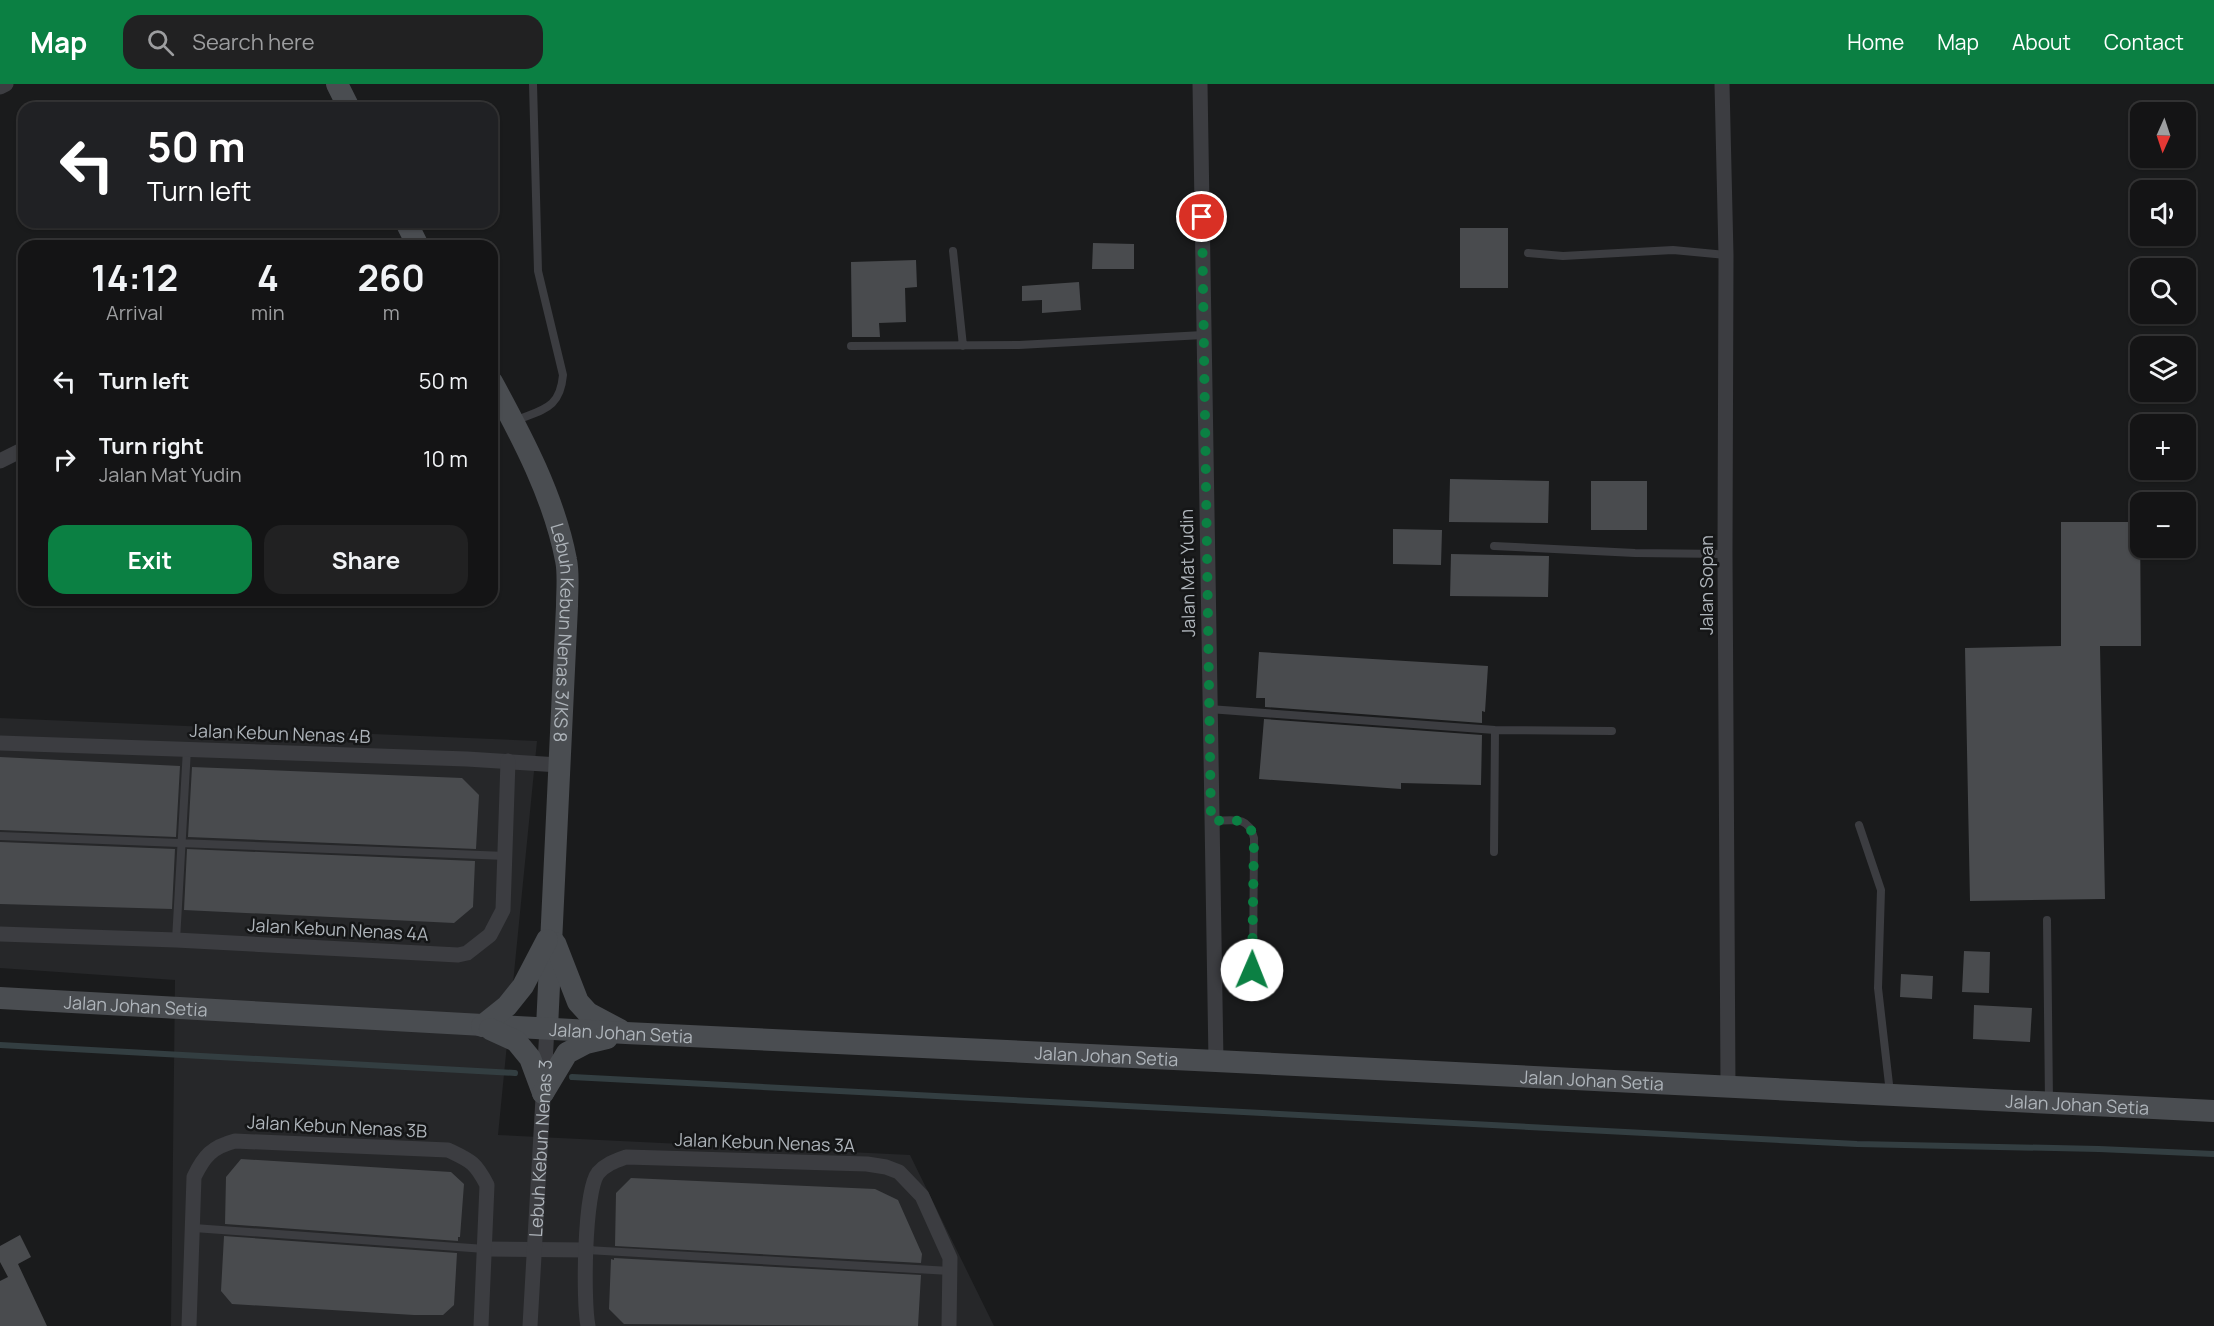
<!DOCTYPE html>
<html lang="en">
<head>
<meta charset="utf-8">
<style>
  :root { --surface:#141415; --page:#212122; --text:#f1f3f6; --muted:#9d9ea0; --line:#333334; --accent:#0b8043 }
  body { margin:0; font-family:Manrope,sans-serif; background:var(--page); color:var(--text); height:100vh; display:flex; flex-direction:column; font-size:22px; white-space:nowrap }
  * { box-sizing:border-box; margin:0 }
  p { font-size:20px; color:var(--muted) }
  .icon { flex:none; width:33px; height:33px; fill:none; stroke:currentColor; stroke-width:2; stroke-linecap:round; stroke-linejoin:round }
  .map { position:relative; flex:1; overflow:hidden }
  .drawer { position:absolute; left:18px; top:156px; width:480px; height:366px; display:flex; flex-direction:column; background:var(--surface); border-radius:18px; box-shadow:0 2px 4px #0004,0 0 0 2px var(--line) }
  .drawer>* { flex:none }
  .guide { position:absolute; left:18px; top:18px; width:480px; height:126px; border-radius:18px; box-shadow:0 2px 4px #0004,0 0 0 2px var(--line); background:#202124; color:#fff; overflow:hidden }
  .needle { width:39px; rotate:183deg }
  .controls { position:absolute; left:2130px; top:18px; display:grid; gap:12px }
  .controls a { display:grid; place-items:center; width:66px; height:66px; border-radius:12px; background:var(--surface); box-shadow:0 2px 4px #0004,0 0 0 2px var(--line); font-size:30px }
  .pin { position:absolute; display:grid; place-items:center; width:51px; height:51px; color:#fff; margin:-26px; border:3px solid #fff; border-radius:50%; box-shadow:0 2px 6px #0007 }
  .me { position:absolute; width:66px; margin:-33px; rotate:1deg; stroke-linejoin:round; filter:drop-shadow(0 0 4px #0008) }
  .turn { display:flex; align-items:center; gap:21px; height:126px; padding:0 30px; font-size:27px }
  .turn .icon { width:78px; height:78px; stroke-width:2.5 }
  .turn b { display:block; font-size:42px; line-height:51px }
  .eta { display:flex; justify-content:space-evenly; align-items:center; height:102px; text-align:center }
  .eta b { font-size:36px; font-weight:700; line-height:42px }
  .primary-button { display:flex; gap:12px; margin-top:auto; padding:12px 30px }
  .primary-button a { flex:1; height:69px; border-radius:18px; background:var(--accent); color:#fff; font-size:24px; font-weight:700; line-height:69px; text-align:center }
  .primary-button a+a { background:var(--page); color:var(--text) }
  ul { padding:0; list-style:none }
  li { display:flex; align-items:center; gap:18px; height:78px; padding:0 30px }
  li div { flex:1 }
  li b { display:block; font-size:22px }
  li em { font-style:normal }
  header { display:flex; align-items:center; gap:36px; box-sizing:border-box; height:84px; padding:0 30px; background:var(--accent); color:#fff }
  header strong { font-size:28px }
  nav { display:flex; gap:33px; margin-inline-start:auto; font-size:21px }
  .search { width:420px; height:54px; background:var(--page); display:flex; align-items:center; gap:15px; box-sizing:border-box; padding:0 21px; border-radius:18px; color:var(--muted); font-size:22px }
  .map>svg:first-child { display:block }
  .built { fill:#262729 }
  .lines { fill:none; stroke-linecap:round; stroke-linejoin:round }
  .stream { stroke:#333e41; stroke-width:6 }
  .building { fill:#494b4e }
  .lane { stroke:#3c3d41; stroke-width:8 }
  .street { stroke:#3c3d41; stroke-width:15 }
  .secondary { stroke:#4a4d51; stroke-width:22 }
  .route { stroke:#0b8043; stroke-width:10; stroke-dasharray:0 18 }
  .labels { text-anchor:middle; dominant-baseline:central; stroke-width:5; stroke-linejoin:round; paint-order:stroke }
  .street-label { font-size:18px; fill:#aeb4ba; stroke:#151617 }
</style>
</head>
<body>
<header>
<strong>Map</strong>
<div class="search"><svg class="icon" aria-label="search" viewBox="0 0 24 24"><circle cx="10" cy="10" r="6"/><path d="M15 15l6 6"/></svg>Search here</div>
<nav><a>Home</a><a>Map</a><a>About</a><a>Contact</a></nav>
</header>
<div class="map">
<svg width="2214" height="1242" viewBox="0 0 2214 1242">
  <rect width="100%" height="100%" fill="#1a1b1c"/>
  <!-- built -->
  <path class="built" d="M0 634 537 657 498 1051 910 1071 994 1242H171L175 896 0 884Z"/>
  <g class="lines">
    <!-- stream -->
    <path class="stream" d="M0 961 515 989
      M572 993 1857 1060 2099 1065 2214 1070"/>
  </g>
  <!-- building -->
  <path class="building" d="M1460 144H1508V204H1460Z
    M1093 159 1134 160V185H1092Z
    M916 176 917 203 905 204 906 238 879 239 880 253H852L851 178Z
    M1079 198 1081 226 1042 229V216L1022 217V202Z
    M1450 395 1549 397 1548 439 1449 438Z
    M1591 397H1647V446H1591Z
    M2061 438H2140L2141 562H2100L2105 815 1970 817 1965 564 2061 562Z
    M1393 445 1442 446 1441 481 1393 480Z
    M1451 470 1549 472 1548 513 1450 512Z
    M1259 568 1488 582 1485 628 1482 627V639L1265 623V614H1256Z
    M1264 635 1482 651 1481 701 1401 699V705L1259 695Z
    M0 673 180 682 176 753 0 746Z
    M192 683 462 694 479 711 476 765 188 753Z
    M0 758 175 765 172 825 0 820Z
    M187 765 475 777 473 823 454 839 184 826Z
    M1964 867 1990 868 1989 909 1962 908Z
    M1901 890 1933 892 1932 915 1900 913Z
    M1974 921 2032 924 2030 958 1973 955Z
    M241 1075 451 1088 464 1100 460 1153H458V1157L225 1140 226 1093Z
    M631 1094 875 1105 898 1116 922 1170 921 1179 615 1162 616 1109Z
    M20 1151 31 1173 18 1180 47 1242H0V1197L8 1193 0 1178V1162Z
    M224 1152 457 1169 454 1221 443 1231H414L232 1220 221 1207Z
    M614 1174 921 1191 918 1242 624 1240 609 1225 611 1175 614 1176Z"/>
  <g class="lines">
    <!-- lane -->
    <path class="lane" d="M953 167 963 262
      M1528 169 1563 172 1673 166 1726 171
      M851 262 1019 261 1203 251
      M515 337C543 325 560 325 563 291L538 187 533 0
      M1494 462 1635 469 1725 470
      M1209 625 1495 646 1612 647
      M1211 737C1231 737 1248 730 1254 754L1253 886
      M1859 741 1881 806 1878 904 1890 1009
      M0 752 506 772
      M1494 768 1495 646
      M2047 836 2049 1018
      M176 856 187 665
      M194 1144 485 1165
      M587 1166 950 1187"/>
    <!-- street -->
    <g class="street">
      <path d="M1200 0 1216 977"/>
      <path d="M1722 0 1726 171 1725 470 1728 1003"/>
      <path d="M0 3 6 0"/>
      <path d="M0 377 24 365"/>
      <path d="M0 659 467 675 559 681"/>
      <path d="M0 850 176 856 458 871 467 869 490 851 503 826 508 677"/>
      <path d="M485 1165 587 1166"/>
      <path d="M189 1242 194 1093C204 1072 212 1063 235 1057L448 1066C471 1077 475 1078 487 1101L481 1242"/>
      <path id="s1" d="M530 1242 547 944"/>
      <path d="M588 1242C583 1218 584 1107 598 1089 606 1080 615 1077 626 1073L867 1080 886 1083 899 1088 922 1112 950 1174 949 1242"/>
    </g>
    <!-- secondary -->
    <g class="secondary">
      <path d="M337 0 349 24"/>
      <path d="M406 138 418 162"/>
      <path id="s2" d="M492 298C522 353 554 413 566 476 569 490 567 507 567 522L547 944"/>
      <path d="M555 859 578 918 588 929 620 946"/>
      <path id="s3" d="M0 914 626 949 1216 977 2214 1027"/>
      <path d="M482 942 507 922 523 902 547 856"/>
      <path d="M490 945 516 957 530 974 543 1009"/>
      <path d="M543 1009 567 969 586 959 607 954"/>
    </g>
  </g>
  <g class="lines">
    <!-- route -->
    <path class="route" d="M1202 133 1211 737C1231 737 1248 731 1254 754L1252 886"/>
  </g>
  <g class="labels">
    <!-- street labels -->
    <g class="street-label">
      <text transform="translate(1187 489) rotate(-91)">Jalan Mat Yudin</text>
      <text transform="translate(1706 501) rotate(-90)">Jalan Sopan</text>
      <text stroke="none"><textPath href="#s2" startOffset="266">Lebuh Kebun Nenas 3/KS 8</textPath></text>
      <text transform="translate(280 649) rotate(2)">Jalan Kebun Nenas 4B</text>
      <text transform="translate(338 845) rotate(3)">Jalan Kebun Nenas 4A</text>
      <text stroke="none"><textPath href="#s3" startOffset="136">Jalan Johan Setia</textPath></text>
      <text stroke="none"><textPath href="#s3" startOffset="622">Jalan Johan Setia</textPath></text>
      <text stroke="none"><textPath href="#s3" startOffset="1108">Jalan Johan Setia</textPath></text>
      <text stroke="none"><textPath href="#s3" startOffset="1594">Jalan Johan Setia</textPath></text>
      <text stroke="none"><textPath href="#s3" startOffset="2080">Jalan Johan Setia</textPath></text>
      <text transform="translate(337 1042) rotate(3)">Jalan Kebun Nenas 3B</text>
      <text transform="translate(765 1058) rotate(2)">Jalan Kebun Nenas 3A</text>
      <text stroke="none"><textPath href="#s1" startOffset="178">Lebuh Kebun Nenas 3</textPath></text>
    </g>
  </g>
</svg>
<div class="controls">
<a><svg class="needle" viewBox="-14 -14 28 28"><path d="M0-13l5 13h-10z" fill="#e53935"/><path d="M0 13l5-13h-10z" fill="#9d9ea0"/></svg></a>
<a><svg class="icon" aria-label="sound" viewBox="0 0 24 24"><path d="M4 9h4l5-4v14l-5-4H4zM17 9q2 3 0 6"/></svg></a>
<a><svg class="icon" aria-label="search" viewBox="0 0 24 24"><circle cx="10" cy="10" r="6"/><path d="M15 15l6 6"/></svg></a>
<a><svg class="icon" aria-label="layers" viewBox="0 0 24 24"><path d="M12 4l9 5-9 5-9-5zM3 14l9 5 9-5"/></svg></a>
<a>+</a>
<a>−</a>
</div>
<div class="pin" style="left:1202px;top:133px;background:#d93025"><svg class="icon" aria-label="arrive" viewBox="0 0 24 24"><path d="M6 21V4h12l-3 4 3 4H6"/></svg></div>
<svg class="me" style="left:1252px;top:886px" viewBox="-20 -20 40 40"><circle r="19" fill="#fff"/><path d="M0-13L10 11 0 6-10 11z" fill="#0b8043"/></svg>
<div class="guide">
<div class="turn"><svg class="icon" aria-label="left" viewBox="0 0 24 24"><path d="M17 20v-9H6M10 6l-5 5 5 5"/></svg><div><b>50 m</b>Turn left</div></div>
</div>
<section class="drawer">
<div class="eta">
<div><b>14:12</b><p>Arrival</p></div>
<div><b>4</b><p>min</p></div>
<div><b>260</b><p>m</p></div>
</div>
<ul>
<li><svg class="icon" aria-label="left" viewBox="0 0 24 24"><path d="M17 20v-9H6M10 6l-5 5 5 5"/></svg><div><b>Turn left</b></div><em>50 m</em></li>
<li><svg class="icon" aria-label="right" viewBox="0 0 24 24"><path d="M7 20v-9h11M14 6l5 5-5 5"/></svg><div><b>Turn right</b><p>Jalan Mat Yudin</p></div><em>10 m</em></li>
</ul>
<div class="primary-button"><a>Exit</a><a>Share</a></div>
</section>
</div>
</body>
</html>
